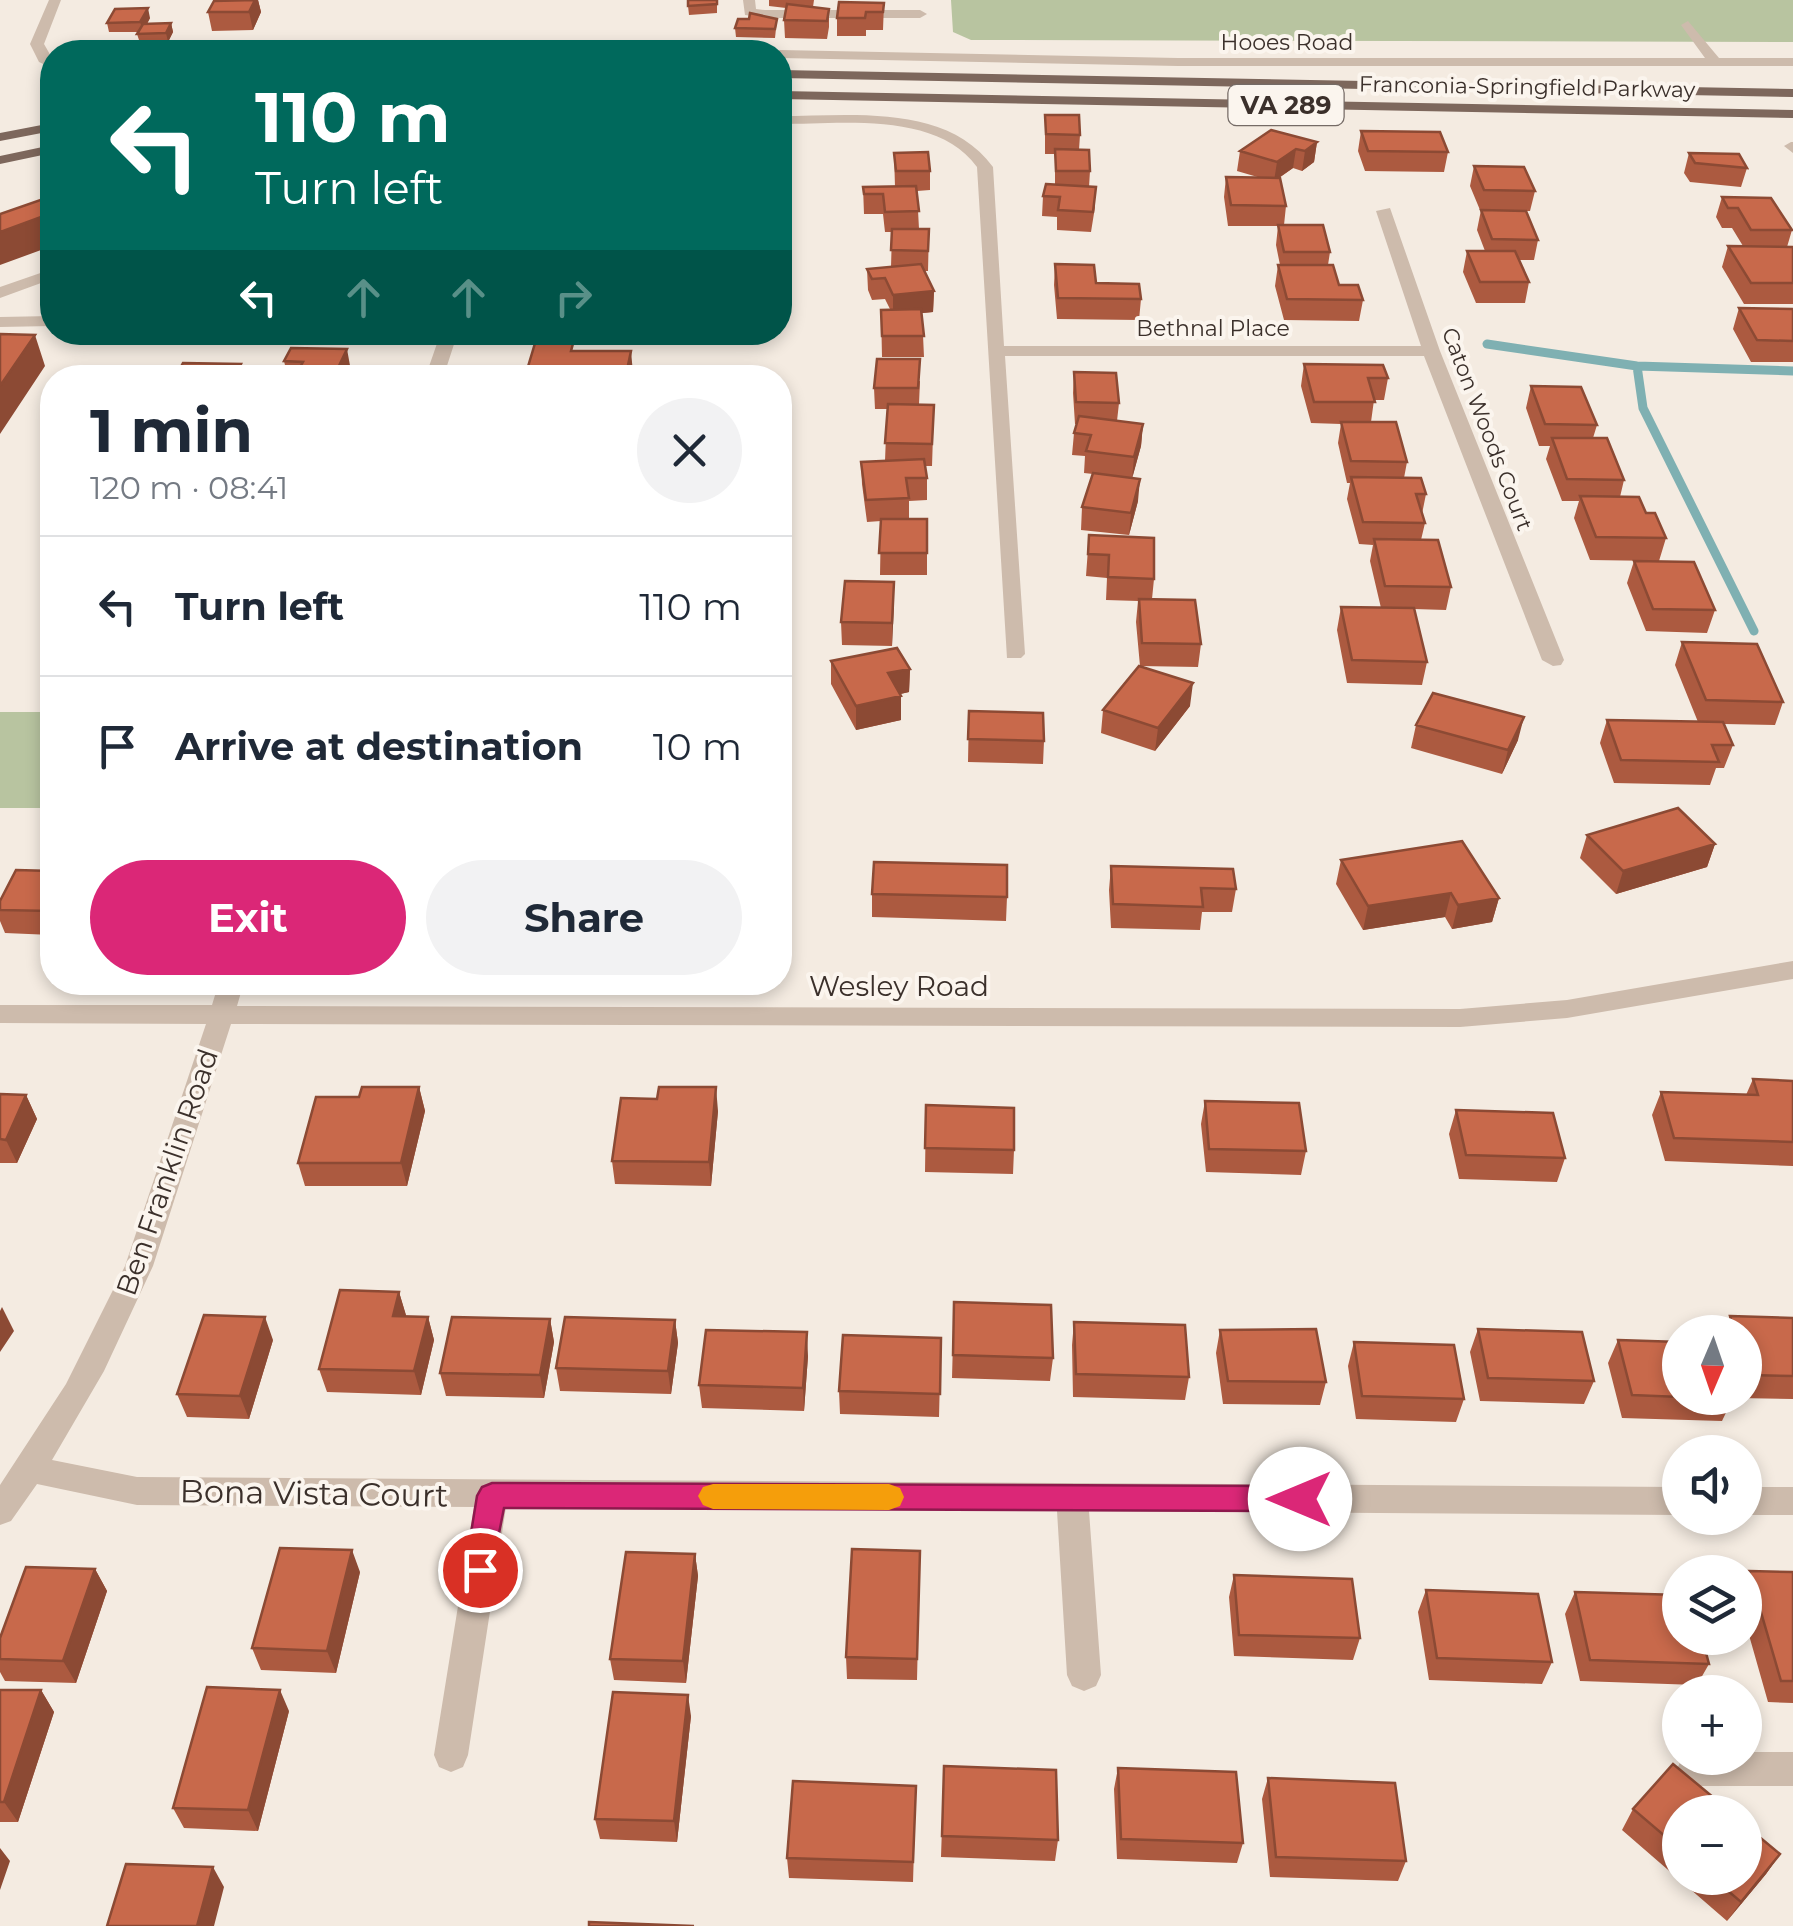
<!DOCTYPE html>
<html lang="en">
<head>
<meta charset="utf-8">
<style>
  :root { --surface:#fff; --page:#f2f2f3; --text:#1f2937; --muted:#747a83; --line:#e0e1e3; --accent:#db2777 }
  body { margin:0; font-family:Montserrat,sans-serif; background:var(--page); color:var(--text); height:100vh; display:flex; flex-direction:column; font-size:38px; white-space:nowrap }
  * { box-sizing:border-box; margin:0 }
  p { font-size:32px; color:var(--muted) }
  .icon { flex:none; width:55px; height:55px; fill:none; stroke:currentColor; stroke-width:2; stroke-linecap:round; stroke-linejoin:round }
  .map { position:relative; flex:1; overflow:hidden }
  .panel { position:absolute; left:40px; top:365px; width:752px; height:630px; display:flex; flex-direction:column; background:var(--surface); border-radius:40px; box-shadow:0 5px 15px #0003 }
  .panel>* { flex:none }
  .guide { position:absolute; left:40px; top:40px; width:752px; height:305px; border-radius:40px; box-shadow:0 5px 15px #0003; background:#00695c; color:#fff; overflow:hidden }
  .needle { width:65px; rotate:182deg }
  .controls { position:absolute; left:1662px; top:1315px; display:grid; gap:20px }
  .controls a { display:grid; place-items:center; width:100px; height:100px; border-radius:50%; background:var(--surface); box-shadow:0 5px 15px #0003; font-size:50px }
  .pin { position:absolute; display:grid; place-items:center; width:85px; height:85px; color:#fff; margin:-42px; border:5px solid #fff; border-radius:50%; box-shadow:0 2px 10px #0007 }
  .me { position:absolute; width:110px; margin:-55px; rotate:270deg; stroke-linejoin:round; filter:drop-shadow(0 0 8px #0008) }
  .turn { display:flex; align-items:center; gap:35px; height:210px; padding:0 50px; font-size:45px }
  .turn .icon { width:130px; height:130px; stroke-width:2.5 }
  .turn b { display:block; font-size:70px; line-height:85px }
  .lanes { display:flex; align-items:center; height:95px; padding:0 50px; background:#0003; justify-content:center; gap:50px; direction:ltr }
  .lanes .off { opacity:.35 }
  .round { display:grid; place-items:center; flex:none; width:105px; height:105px; border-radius:52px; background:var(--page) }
  .summary { display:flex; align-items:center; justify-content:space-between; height:170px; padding:0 50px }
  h1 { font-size:60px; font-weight:700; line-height:75px }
  .cta { display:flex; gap:20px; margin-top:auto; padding:20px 50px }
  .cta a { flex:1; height:115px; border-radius:60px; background:var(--accent); color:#fff; font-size:40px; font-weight:700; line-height:115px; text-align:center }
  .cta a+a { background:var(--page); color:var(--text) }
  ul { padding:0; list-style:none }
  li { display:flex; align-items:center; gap:30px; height:140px; padding:0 50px; border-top:2px solid var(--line) }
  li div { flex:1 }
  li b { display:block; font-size:38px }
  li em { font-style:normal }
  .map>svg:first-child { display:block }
  .green { fill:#b8c4a0 }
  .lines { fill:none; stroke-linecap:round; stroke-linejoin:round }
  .stream { stroke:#7fb0b2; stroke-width:9 }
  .minor { fill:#cdbbac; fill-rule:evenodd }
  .major { fill:#7d675c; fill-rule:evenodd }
  .wall { fill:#ac5a40 }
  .shaded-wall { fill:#8c4a34 }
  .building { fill:#c8694b; stroke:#8c4a34; stroke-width:2.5 }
  .route { fill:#db2777; stroke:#8e194d; stroke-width:2.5 }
  .slow { fill:#f59e0b }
  .labels { text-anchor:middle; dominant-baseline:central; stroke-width:8; stroke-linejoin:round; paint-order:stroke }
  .far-street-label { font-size:22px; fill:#3b302b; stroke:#fbf5ee }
  .shield { fill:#fbf5ee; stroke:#756b66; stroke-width:2.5 }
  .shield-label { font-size:25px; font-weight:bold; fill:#3b302b }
  .street-label { font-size:28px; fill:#3b302b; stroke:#fbf5ee }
  .near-street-label { font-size:32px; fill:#3b302b; stroke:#fbf5ee }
</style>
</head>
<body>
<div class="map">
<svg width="1793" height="1926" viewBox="0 0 1793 1926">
  <rect width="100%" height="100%" fill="#f4ebe1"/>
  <!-- green -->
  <path class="green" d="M951 0H1793V42L971 40 953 32Z
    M0 712H52L48 767 52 772V808H0Z"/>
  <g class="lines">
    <!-- stream -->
    <path class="stream" d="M1487 344 1637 366 1793 371
      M1637 366 1643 408 1754 631"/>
    <!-- minor -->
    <path class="minor" d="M49 0H61L44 44 52 58V68L39 62 30 44Z
      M743 0H755L756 9 765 10H920L927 14 920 18H765L745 15Z
      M1688 21 1719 58H1793V66H1178L780 58V52H774L780 50 1178 58H1705L1681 25Z
      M491 45 710 48 717 52H372L379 48Z
      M780 116C850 116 947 103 993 167L1004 346H1421L1376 211 1390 208 1440 351 1564 660 1561 665 1553 666 1542 660 1424 356H1005L1025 654 1021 658H1007L977 167C937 111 841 124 780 124Z
      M1791 142H1793V153L1784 146Z
      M52 269V279L0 298V287Z
      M52 316V326L0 327V317Z
      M441 332H458L443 378H425Z
      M1793 961V979L1567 1018 1460 1027 231 1024 153 1266 104 1371 52 1460 137 1477 1680 1487V1515L1089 1511 1101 1675 1096 1686 1084 1691 1072 1686 1067 1675 1057 1511 506 1507 468 1755 463 1767 451 1772 439 1767 434 1755 474 1507 137 1505 37 1484 11 1521 0 1525V1485L66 1384 125 1266 206 1024 0 1023V1005H212L219 982H244L237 1006 1460 1009 1567 1000Z
      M1745 1487H1793V1515H1745Z
      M1745 1752H1793V1786H1695L1683 1781 1677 1769 1682 1758H1745Z"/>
    <!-- major -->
    <path class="major" d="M780 70 1793 89V97L780 78Z
      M780 91 1793 110V118L780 99Z
      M52 123V131L0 141V133Z
      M52 145V153L0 164V156Z"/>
  </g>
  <!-- wall -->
  <path class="wall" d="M218 0H258L261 12 253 30 212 31 208 12Z
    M717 0V13L689 15 688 6Z
    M769 0H814L813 7 829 9V27L827 39 785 38 784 20 786 8 769 6Z
    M884 3 883 30H866V36H837V18Z
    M150 18 147 24 171 23 173 32 168 42 140 43 137 34 138 32H109L107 23Z
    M777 19 775 38 736 37 735 28Z
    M1045 115 1080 135 1079 150 1090 171 1089 187 1095 207 1091 232 1057 230V217L1042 216 1043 196 1055 185V154H1045Z
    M1361 131 1448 152 1444 172 1365 171 1358 151Z
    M1317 142 1314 162 1302 171 1293 168 1279 178 1286 206 1284 225 1330 252 1328 265 1339 285 1363 300 1359 321 1284 320 1275 286 1278 265H1280L1276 245 1278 226H1228L1224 197 1226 177 1261 178 1237 171 1240 151Z
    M894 153 930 171V190L917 191 919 229H929L928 271H924L934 291 933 312 922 313 924 357H882L881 310 890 309 885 299 872 300 868 290 867 269 891 267 892 232H885L883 214H864L863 187H895Z
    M1689 153 1747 168 1741 187 1690 182 1684 173Z
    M1474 166 1535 191 1530 211H1526L1538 240 1534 260H1519L1529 282 1525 303H1476L1463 272 1467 251H1485L1477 230 1481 210H1480L1470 186Z
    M1722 197 1792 230 1787 247H1793V304H1744L1722 267 1728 246H1743L1732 228H1722L1716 217Z
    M1055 264 1096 283 1141 299 1139 320 1057 319 1054 285Z
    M1739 308 1793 309V362H1751L1733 329Z
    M291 348 351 371 348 378H288L284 361Z
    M575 351 633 373 632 378H528L527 370Z
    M1304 364 1388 378 1384 400H1374L1371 422 1407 462 1404 478 1426 494 1422 514 1425 523 1421 540 1451 587 1446 610 1414 609 1427 662 1422 685 1347 683 1337 630 1341 607 1381 608 1370 561 1373 545 1359 544 1347 499 1350 483H1347L1338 443 1341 424 1311 423 1301 386Z
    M1074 372 1119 403 1117 421 1143 424 1141 446 1132 478 1138 501 1129 535 1081 530 1082 507 1093 474 1084 473 1085 456 1072 455 1074 433 1077 424H1075L1073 393Z
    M920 381 919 404 934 405 932 466H925L927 478V500L909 501V519H927V575H880L881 521 867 522 862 484 861 462 885 461 887 409H875L874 388Z
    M1531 386 1597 425 1593 438 1624 480 1620 497 1646 513 1666 538 1659 561 1590 560 1574 518 1579 501H1562L1546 459 1550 446H1539L1526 408Z
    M1089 535 1154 579 1152 599 1201 644 1198 667 1140 666 1136 622 1138 601 1106 600 1107 578 1086 576Z
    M1634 561 1715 610 1707 633 1646 631 1627 583Z
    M894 582 892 646 842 645 841 622Z
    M1682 642 1783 702 1775 725 1724 724 1733 745 1724 768H1716L1710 785 1614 783 1600 743 1607 720 1698 722 1675 665Z
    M831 661 910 669 909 692 900 694 901 720 856 730 831 684Z
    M1190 706 1155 751 1101 733 1103 710Z
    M969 711 1044 741 1043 764 968 762Z
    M1416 725 1518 740 1502 774 1411 748Z
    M52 745V772L48 767 44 756Z
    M1587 835 1715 844 1707 867 1616 894 1580 858Z
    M1341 860 1499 898 1492 922 1452 929 1445 917 1363 930 1336 884Z
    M1111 866 1236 889 1232 912H1202L1200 930 1111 928 1109 890Z
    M52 871V935L5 933 0 921V901Z
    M872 894 1007 897 1006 921 872 917Z
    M1753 1079 1793 1081V1166L1665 1161 1652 1115 1661 1092 1746 1095Z
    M419 1087 425 1111 407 1186H305L298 1163 359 1097Z
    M0 1094 26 1095 37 1119 17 1163H0Z
    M1205 1101 1306 1151 1301 1175 1206 1172 1201 1124Z
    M926 1105 1014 1150 1013 1174 925 1172Z
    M1456 1110 1565 1158 1557 1182 1459 1179 1449 1134Z
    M718 1111 711 1186 615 1184 612 1161Z
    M399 1292 406 1316 428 1317 434 1340 421 1395 327 1392 319 1369Z
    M954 1302 1053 1358 1050 1381 952 1378Z
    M1730 1316 1793 1318V1399L1737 1398H1745V1332H1722Z
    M550 1319 554 1342 544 1398 446 1396 440 1373Z
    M675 1320 678 1343 671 1394 560 1391 556 1368Z
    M1074 1322 1189 1377 1185 1400 1073 1397 1072 1345Z
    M1478 1329 1594 1381 1584 1404 1480 1401 1470 1352Z
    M1220 1330 1326 1382 1320 1405 1223 1404 1216 1353Z
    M941 1338 939 1417 840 1414 839 1391Z
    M273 1340 249 1419 187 1417 177 1394Z
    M1618 1340 1680 1342V1398H1733L1722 1421 1622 1418 1608 1363Z
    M1354 1342 1464 1399 1456 1422 1356 1419 1348 1366Z
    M808 1356 804 1411 702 1408 699 1385Z
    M920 1551 917 1680 847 1679 846 1657Z
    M695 1554 698 1576 686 1683 614 1680 610 1659Z
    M95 1569 107 1591 76 1683 5 1681 0 1672V1638Z
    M1749 1571 1793 1572V1703L1768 1702 1745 1621V1579Z
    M360 1572 336 1673 261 1670 252 1648Z
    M1234 1575 1360 1638 1353 1660 1234 1656 1229 1597Z
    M1426 1590 1552 1662 1542 1684 1429 1680 1418 1612Z
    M1575 1592 1709 1664 1697 1685 1580 1681 1565 1614Z
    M0 1690H41L54 1712 18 1822H0Z
    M289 1711 258 1831 184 1828 173 1808Z
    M691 1716 677 1842 600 1839 595 1819Z
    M944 1766 1058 1840 1055 1861 941 1857Z
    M1118 1768 1243 1843 1237 1863 1117 1859 1114 1789Z
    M1268 1778 1406 1861 1398 1881 1270 1877 1262 1799Z
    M916 1786 913 1882 789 1878 787 1858Z
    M1633 1809 1680 1812V1878H1745L1780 1854 1766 1874 1727 1921 1622 1830Z"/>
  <!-- shaded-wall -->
  <path class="shaded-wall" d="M255 0H258L261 12 253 30 249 12Z
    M148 8 150 18 143 31 140 22Z
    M171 23 173 32 168 42 166 33Z
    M1317 142 1314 162 1302 171 1305 151Z
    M1296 149 1293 168 1274 181 1277 162Z
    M52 213V246L0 265V232Z
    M934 291 933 312 893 316V295Z
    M35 335 45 366 0 434V386Z
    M347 349 351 371 348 378H339L337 370Z
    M631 351 633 373 632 378H628L627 370Z
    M241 364 244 378H234Z
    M1143 424 1141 446 1132 479 1134 457Z
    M1140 479 1138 501 1129 535 1131 513Z
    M894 582V605L892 646V623Z
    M910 669 909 692 888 697V673Z
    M1193 683 1190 706 1155 751 1158 728Z
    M901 696V720L856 730V706Z
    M1524 717 1518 740 1502 774 1508 750Z
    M1715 844 1707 867 1616 894 1623 871Z
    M1451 893 1445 917 1363 930 1368 906Z
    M1499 898 1492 922 1452 929 1458 905Z
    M419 1087 425 1111 407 1186 401 1163Z
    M716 1087 718 1111 711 1186 709 1162Z
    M26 1095 37 1119 17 1163 6 1140Z
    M399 1292 406 1315 400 1339 393 1316Z
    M2 1307 14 1331 0 1352V1311Z
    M265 1317 273 1340 249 1419 240 1396Z
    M428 1317 434 1340 421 1395 414 1371Z
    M550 1319 554 1342 544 1398 540 1375Z
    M675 1320 678 1343 671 1394 668 1371Z
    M807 1332 808 1356 804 1411 803 1388Z
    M352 1550 360 1572 336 1673 327 1651Z
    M695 1554 698 1576 686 1683 683 1661Z
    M95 1569 107 1591 76 1683 63 1661Z
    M41 1690 54 1712 18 1822 4 1802Z
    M280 1690 289 1711 258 1831 248 1810Z
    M688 1695 691 1716 677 1842 674 1821Z
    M0 1848 10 1861 0 1890Z
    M1780 1854 1766 1874 1727 1921 1741 1902Z
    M213 1867 224 1887 214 1926H197Z"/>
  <!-- building -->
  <path class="building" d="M255 0 249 12H208L214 1Z
    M688 0H717V4L688 6Z
    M839 2 884 3 883 12H866L865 18H837Z
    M787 4 829 9 827 21 784 20Z
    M148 8 140 22 107 23 115 9Z
    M750 13 777 19 775 29 735 28 738 19H749Z
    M171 23 166 33 137 34 143 24Z
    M1045 115H1079L1080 135 1046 134Z
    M1271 130 1317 142 1305 151 1296 149 1277 162 1240 151Z
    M1361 131 1440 132 1448 152 1368 151Z
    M1055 149 1089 150 1090 171H1056Z
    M928 152 930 171H896L894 153Z
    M1689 153 1739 154 1747 168 1695 163Z
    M1474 166 1524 167 1535 191 1484 190Z
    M1226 177 1280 178 1286 206 1231 205Z
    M1046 184 1096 187 1093 212 1058 210 1060 197 1043 196Z
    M916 186 919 211 885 212 883 194H864L863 187Z
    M52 196V213L0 232V214Z
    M1722 197 1771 198 1792 230H1751L1738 208H1728Z
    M1481 210 1526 211 1538 240 1492 239Z
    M1278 225H1323L1330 252H1284Z
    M892 229H929L928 251 891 250Z
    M1728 246 1793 247V283H1751Z
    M1467 251H1515L1529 282H1480Z
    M921 264 934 291 893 295 885 278 872 279 867 269Z
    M1055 264 1094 265 1096 283 1139 284 1141 299 1058 298Z
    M1278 265H1333L1339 285H1358L1363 300 1287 299Z
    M1739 308 1793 309V341L1757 340Z
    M921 309 924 336H882L881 310Z
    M0 334 35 335 0 386Z
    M536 340H574L571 351H631L627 370H527Z
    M291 348 347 349 337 370 299 369 303 362 284 361Z
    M877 359H920L918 388H874Z
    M183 363 241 364 234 378H175Z
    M1304 364 1383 365 1388 378H1368L1375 402H1314Z
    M1074 372 1116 373 1119 403 1076 402Z
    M1531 386 1581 387 1597 425 1545 424Z
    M888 404 934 405 932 444 885 443Z
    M1079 416 1143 424 1134 457 1086 451 1091 435 1074 433Z
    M1341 422H1396L1407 462 1351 461Z
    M1552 438H1607L1624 480 1567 479Z
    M924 459 927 478H906L909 498 866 500 861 462Z
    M1093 473 1140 479 1131 513 1082 507Z
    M1351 477 1421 478 1426 494H1416L1425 523 1363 522Z
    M1580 496 1639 497 1646 513H1655L1666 538 1596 537Z
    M881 519H927V553H879Z
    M1089 535 1154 538V579L1108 577 1109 555 1088 554Z
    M1374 539 1438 540 1451 587 1385 586Z
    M1634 561 1694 562 1715 610 1653 609Z
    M845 581 894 582 892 623 841 622Z
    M1139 599 1195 600 1201 644 1142 643Z
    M1341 607 1414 608 1427 662 1352 660Z
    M1682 642 1757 644 1783 702 1706 700Z
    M897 648 910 669 888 673 901 696 856 706 831 661Z
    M1139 666 1193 683 1158 728 1103 710Z
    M1433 693 1524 717 1508 750 1416 725Z
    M969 711 1043 713 1044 741 968 739Z
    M1607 720 1723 722 1733 745H1712L1719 762 1621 760Z
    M52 745V762H51L44 756 48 747Z
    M1678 808 1715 844 1623 871 1587 835Z
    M1462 841 1499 898 1458 905 1451 893 1368 906 1341 860Z
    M874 862 1007 865V897L872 894Z
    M1111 866 1233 869 1236 889 1201 888 1203 907 1113 904Z
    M16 870 52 871V911L0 910V901Z
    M1753 1079 1793 1081V1142L1674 1138 1661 1092 1758 1095Z
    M362 1087H419L401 1163H298L316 1097H359Z
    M659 1087H716L709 1162 612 1161 621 1098 657 1099Z
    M0 1094 26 1095 6 1140 0 1139Z
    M1205 1101 1299 1103 1306 1151 1209 1149Z
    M926 1105 1014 1108V1150L925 1148Z
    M1456 1110 1553 1113 1565 1158 1466 1155Z
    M340 1290 399 1292 393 1316 428 1317 414 1371 319 1369Z
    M954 1302 1051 1305 1053 1358 953 1355Z
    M204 1315 265 1317 240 1396 177 1394Z
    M1730 1316 1793 1318V1376L1748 1375 1745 1365V1332H1735Z
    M452 1317 550 1319 540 1375 440 1373Z
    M565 1317 675 1320 668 1371 556 1368Z
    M1074 1322 1185 1325 1189 1377 1076 1374Z
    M1316 1329 1326 1382 1228 1381 1220 1330Z
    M1478 1329 1582 1332 1594 1381 1488 1378Z
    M706 1330 807 1332 803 1388 699 1385Z
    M843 1335 941 1338 940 1394 839 1391Z
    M1618 1340 1680 1342V1397L1632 1395Z
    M1354 1342 1454 1345 1464 1399 1362 1396Z
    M280 1548 352 1550 327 1651 252 1648Z
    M852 1549 920 1551 917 1659 846 1657Z
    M626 1552 695 1554 683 1661 610 1659Z
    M26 1567 95 1569 63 1661 0 1659V1638Z
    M1749 1571 1793 1572V1681H1781Z
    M1234 1575 1352 1579 1360 1638 1239 1635Z
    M1426 1590 1538 1594 1552 1662 1437 1658Z
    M1575 1592 1680 1595V1638H1702L1709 1664 1590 1660Z
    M207 1687 280 1690 248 1810 173 1808Z
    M0 1690H41L4 1802H0Z
    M613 1692 688 1695 674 1821 595 1819Z
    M1673 1764 1731 1812H1680V1849L1633 1809Z
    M944 1766 1056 1770 1058 1840 942 1836Z
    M1118 1768 1236 1772 1243 1843 1121 1839Z
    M1268 1778 1395 1783 1406 1861 1276 1857Z
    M793 1781 916 1786 913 1862 787 1858Z
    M1745 1825 1780 1854 1741 1902 1713 1878H1745Z
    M126 1864 213 1867 197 1926H107Z
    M589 1922 694 1926H589Z"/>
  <!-- route -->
  <path class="route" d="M492 1483 1300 1486 1310 1490 1314 1499 1310 1508 1300 1511 504 1508 490 1579 480 1583 470 1579 465 1570 477 1496 482 1487Z"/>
  <!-- slow -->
  <path class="slow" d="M713 1484H889L900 1488 904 1497 900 1506 889 1510 713 1509 703 1505 698 1496 703 1487Z"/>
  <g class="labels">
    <!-- far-street labels -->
    <g class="far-street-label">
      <text x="1287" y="42">Hooes Road</text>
      <text transform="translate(1527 87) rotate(1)">Franconia-Springfield Parkway</text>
      <text x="1213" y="328">Bethnal Place</text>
      <text transform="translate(1487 429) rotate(69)">Caton Woods Court</text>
    </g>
    <!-- shield labels -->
    <rect class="shield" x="1228.5" y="85" width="115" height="40" rx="8"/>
    <g class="shield-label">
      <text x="1286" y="105">VA 289</text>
    </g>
    <!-- street labels -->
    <g class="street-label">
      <text x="899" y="986">Wesley Road</text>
      <text transform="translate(167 1172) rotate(-71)">Ben Franklin Road</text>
    </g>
    <!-- near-street labels -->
    <g class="near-street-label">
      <text transform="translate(314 1493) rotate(1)">Bona Vista Court</text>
    </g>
  </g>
</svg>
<div class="controls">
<a><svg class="needle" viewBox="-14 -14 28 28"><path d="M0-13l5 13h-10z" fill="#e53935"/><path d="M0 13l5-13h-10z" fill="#747a83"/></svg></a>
<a><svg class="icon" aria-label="sound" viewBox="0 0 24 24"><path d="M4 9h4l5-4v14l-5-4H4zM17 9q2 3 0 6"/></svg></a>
<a><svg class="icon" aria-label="layers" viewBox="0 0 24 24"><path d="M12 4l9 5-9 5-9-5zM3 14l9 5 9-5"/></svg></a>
<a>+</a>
<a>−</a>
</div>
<div class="pin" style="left:480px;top:1570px;background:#d93025"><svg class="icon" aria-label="arrive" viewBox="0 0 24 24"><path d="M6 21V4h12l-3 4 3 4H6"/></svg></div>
<svg class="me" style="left:1300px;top:1499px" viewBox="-20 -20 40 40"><circle r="19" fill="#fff"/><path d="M0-13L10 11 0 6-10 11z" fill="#db2777"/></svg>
<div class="guide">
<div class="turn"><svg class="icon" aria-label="left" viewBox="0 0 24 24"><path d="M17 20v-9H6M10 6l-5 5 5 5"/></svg><div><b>110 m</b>Turn left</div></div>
<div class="lanes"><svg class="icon" aria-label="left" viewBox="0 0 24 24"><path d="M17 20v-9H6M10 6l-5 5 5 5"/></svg><svg class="icon off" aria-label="ahead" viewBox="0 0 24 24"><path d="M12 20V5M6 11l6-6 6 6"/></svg><svg class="icon off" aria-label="ahead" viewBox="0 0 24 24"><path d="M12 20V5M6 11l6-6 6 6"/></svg><svg class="icon off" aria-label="right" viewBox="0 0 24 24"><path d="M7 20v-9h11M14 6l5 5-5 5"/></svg></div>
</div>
<section class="panel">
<div class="summary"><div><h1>1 min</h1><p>120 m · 08:41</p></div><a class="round"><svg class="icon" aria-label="close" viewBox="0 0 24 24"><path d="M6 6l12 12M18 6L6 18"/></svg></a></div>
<ul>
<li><svg class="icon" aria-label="left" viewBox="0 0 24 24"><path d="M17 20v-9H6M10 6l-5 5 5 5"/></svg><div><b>Turn left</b></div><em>110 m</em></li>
<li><svg class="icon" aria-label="arrive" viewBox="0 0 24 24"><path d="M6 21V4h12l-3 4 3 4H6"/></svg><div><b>Arrive at destination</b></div><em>10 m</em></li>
</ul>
<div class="cta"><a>Exit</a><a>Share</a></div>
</section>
</div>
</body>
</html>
